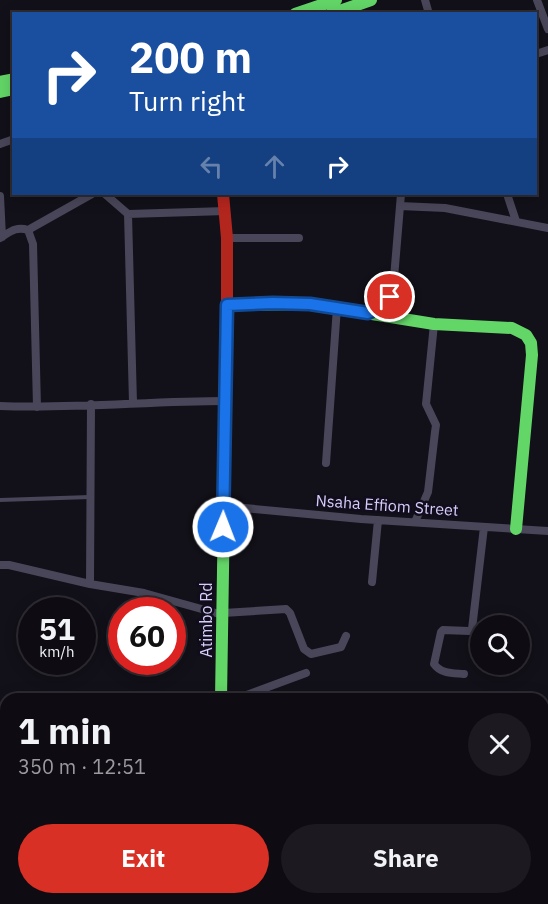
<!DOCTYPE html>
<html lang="en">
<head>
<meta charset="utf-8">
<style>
  :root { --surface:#0e0c12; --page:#1c1a20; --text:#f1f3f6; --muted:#9b9b9f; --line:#2e2c32; --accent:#d93025 }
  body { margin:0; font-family:"IBM Plex Sans",sans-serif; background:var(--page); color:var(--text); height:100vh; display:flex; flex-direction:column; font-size:22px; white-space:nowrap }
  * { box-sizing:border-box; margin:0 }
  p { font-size:20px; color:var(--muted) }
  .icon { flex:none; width:33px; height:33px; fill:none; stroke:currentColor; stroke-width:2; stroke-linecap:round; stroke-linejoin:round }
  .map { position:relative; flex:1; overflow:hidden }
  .sheet { position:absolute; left:0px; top:693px; width:549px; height:212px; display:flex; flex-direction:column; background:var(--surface); border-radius:18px 18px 0 0; box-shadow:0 3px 15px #0003,0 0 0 2px var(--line) }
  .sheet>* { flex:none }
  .guide { position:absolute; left:12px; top:12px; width:525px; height:183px; border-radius:0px; box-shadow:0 3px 15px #0003,0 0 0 2px var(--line); background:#1a4fa0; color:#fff; overflow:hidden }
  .fabs { position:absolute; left:470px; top:615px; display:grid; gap:12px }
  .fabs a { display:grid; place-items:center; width:60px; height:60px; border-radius:50%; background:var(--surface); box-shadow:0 3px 15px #0003,0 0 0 2px var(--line); font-size:30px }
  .speed { position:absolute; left:18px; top:597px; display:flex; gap:12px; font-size:30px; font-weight:700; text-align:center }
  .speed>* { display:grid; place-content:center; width:78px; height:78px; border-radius:50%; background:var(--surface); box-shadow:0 3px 15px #0003,0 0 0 2px var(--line); line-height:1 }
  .speed small { font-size:15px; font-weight:400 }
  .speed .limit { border:9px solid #d22; background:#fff; color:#111 }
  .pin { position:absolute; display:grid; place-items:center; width:51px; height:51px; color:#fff; margin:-26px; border:3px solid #fff; border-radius:50%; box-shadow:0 2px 6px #0007 }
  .me { position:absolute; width:66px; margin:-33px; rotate:1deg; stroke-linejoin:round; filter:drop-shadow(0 0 4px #0008) }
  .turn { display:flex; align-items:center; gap:21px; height:126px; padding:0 18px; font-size:27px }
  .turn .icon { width:78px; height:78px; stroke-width:2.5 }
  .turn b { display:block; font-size:42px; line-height:51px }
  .lanes { display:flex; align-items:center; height:57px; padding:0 18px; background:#0003; justify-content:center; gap:30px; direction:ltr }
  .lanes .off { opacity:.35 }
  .round { display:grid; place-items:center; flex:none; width:63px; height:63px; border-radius:32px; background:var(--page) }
  .head { display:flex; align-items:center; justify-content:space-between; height:102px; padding:0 18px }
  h1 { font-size:36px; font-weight:800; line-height:45px }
  .primary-button { display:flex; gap:12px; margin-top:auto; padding:12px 18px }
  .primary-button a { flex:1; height:69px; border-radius:36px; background:var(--accent); color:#fff; font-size:24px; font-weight:800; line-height:69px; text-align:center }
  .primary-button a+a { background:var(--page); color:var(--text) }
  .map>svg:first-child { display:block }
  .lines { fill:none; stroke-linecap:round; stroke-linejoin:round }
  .lane { stroke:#484658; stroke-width:4 }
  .street { stroke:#484658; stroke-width:8 }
  .fast { stroke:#63d668; stroke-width:12 }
  .jam { stroke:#b3261e; stroke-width:12 }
  .route-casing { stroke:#114b97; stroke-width:15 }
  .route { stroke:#1a73e8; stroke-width:10 }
  .labels { text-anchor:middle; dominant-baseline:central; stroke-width:5; stroke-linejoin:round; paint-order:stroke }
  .street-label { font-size:16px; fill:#d7cdfa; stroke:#110d1c }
</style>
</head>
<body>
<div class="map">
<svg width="548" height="904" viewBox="0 0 548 904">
  <rect width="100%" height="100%" fill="#121018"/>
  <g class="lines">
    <!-- lane -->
    <path class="lane" d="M0 500 90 497
      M218 899 236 900 244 904"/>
    <!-- street -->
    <path class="street" d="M425 0 429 14
      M537 0 548 29
      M536 54 548 50
      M0 144 14 139
      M105 194 128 214 226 211
      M507 194 516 221
      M0 196 2 237
      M400 206 445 208 548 228
      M128 214 133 403
      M28 230 92 194
      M0 238C10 232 16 226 28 230L33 244 37 407
      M227 238H299
      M369 313 387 303 393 290 401 194
      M0 406C75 409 150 401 225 401
      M326 463 337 307
      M223 506 361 519 548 531
      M415 522 428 492 435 432 436 425 426 404 434 324
      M0 565H9L90 584 144 593 223 615
      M372 582 378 520
      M90 584 91 404
      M223 613 286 609 290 613 304 649 311 654 341 647 346 636
      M464 674C453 673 441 674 434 664L441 632 443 630 469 631 472 629 484 527
      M236 699 306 673
      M543 753 548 752
      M0 754 6 753
      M0 877 6 876
      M83 898 84 904
      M517 898 520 904"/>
    <!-- fast -->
    <path class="fast" d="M295 14 336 0
      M331 14 371 0
      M0 82 14 79
      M0 92 14 89
      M227 305 310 304 434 324 512 328 526 335 531 343 532 355 516 529
      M221 699 227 314
      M216 898V904"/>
    <!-- jam -->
    <path class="jam" d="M223 194 227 238V314"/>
  </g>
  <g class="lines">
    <!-- route casing -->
    <g class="route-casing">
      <path id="route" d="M223 527 227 305 273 303 310 304 368 313 384 306 390 297"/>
    </g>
    <!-- route -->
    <use href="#route" class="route"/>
  </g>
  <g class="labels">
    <!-- street labels -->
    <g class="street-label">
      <text transform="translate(387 505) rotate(4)">Nsaha Effiom Street</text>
      <text transform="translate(206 620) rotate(-90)">Atimbo Rd</text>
    </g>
  </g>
</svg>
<div class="fabs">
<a><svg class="icon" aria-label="search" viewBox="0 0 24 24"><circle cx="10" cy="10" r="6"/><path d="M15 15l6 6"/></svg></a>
</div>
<div class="speed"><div>51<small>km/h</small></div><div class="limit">60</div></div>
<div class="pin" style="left:390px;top:297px;background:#d93025"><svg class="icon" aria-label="arrive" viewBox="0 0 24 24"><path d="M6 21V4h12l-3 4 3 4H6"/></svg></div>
<svg class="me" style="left:223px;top:527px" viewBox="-20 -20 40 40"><circle r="17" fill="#1a73e8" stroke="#fff" stroke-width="3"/><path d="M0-11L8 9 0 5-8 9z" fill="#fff"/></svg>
<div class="guide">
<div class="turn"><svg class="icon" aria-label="right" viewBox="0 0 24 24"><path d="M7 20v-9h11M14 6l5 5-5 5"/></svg><div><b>200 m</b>Turn right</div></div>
<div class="lanes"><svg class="icon off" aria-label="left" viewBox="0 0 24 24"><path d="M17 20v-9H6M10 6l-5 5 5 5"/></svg><svg class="icon off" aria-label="ahead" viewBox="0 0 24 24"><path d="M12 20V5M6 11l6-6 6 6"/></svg><svg class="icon" aria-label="right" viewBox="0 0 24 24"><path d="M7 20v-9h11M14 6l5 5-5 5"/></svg></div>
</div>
<section class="sheet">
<div class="head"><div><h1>1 min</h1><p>350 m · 12:51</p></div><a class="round"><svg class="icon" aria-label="close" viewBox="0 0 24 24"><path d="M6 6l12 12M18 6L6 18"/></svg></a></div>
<div class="primary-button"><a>Exit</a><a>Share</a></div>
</section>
</div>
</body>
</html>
